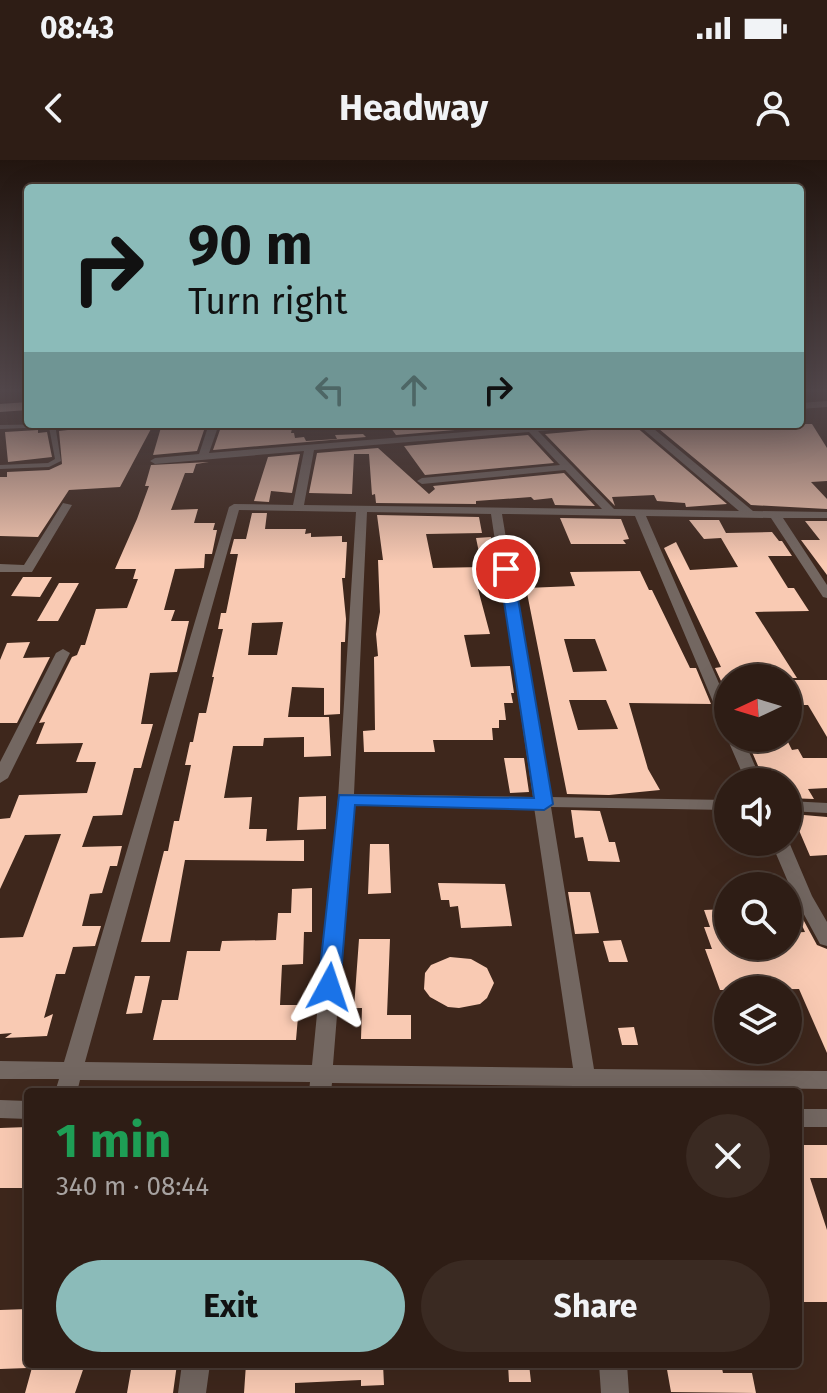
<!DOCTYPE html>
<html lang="en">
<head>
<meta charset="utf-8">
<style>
  :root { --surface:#2e1d15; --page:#3a2a22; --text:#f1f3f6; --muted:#a7a2a0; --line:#493b34; --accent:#8bbbb9 }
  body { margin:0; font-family:"Fira Sans",sans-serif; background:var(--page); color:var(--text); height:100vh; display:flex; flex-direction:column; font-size:30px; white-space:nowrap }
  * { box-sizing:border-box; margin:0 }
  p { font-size:26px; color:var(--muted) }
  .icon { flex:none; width:44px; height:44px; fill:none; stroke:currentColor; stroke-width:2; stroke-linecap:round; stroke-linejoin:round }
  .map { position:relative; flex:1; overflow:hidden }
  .details { position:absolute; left:24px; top:928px; width:778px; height:280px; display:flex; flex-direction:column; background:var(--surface); border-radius:8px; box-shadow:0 8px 32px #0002,0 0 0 2px var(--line) }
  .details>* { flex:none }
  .top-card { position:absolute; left:24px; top:24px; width:780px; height:244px; border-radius:8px; box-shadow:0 8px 32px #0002,0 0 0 2px var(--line); background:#8bbbb9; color:#111; overflow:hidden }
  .needle { width:52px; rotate:266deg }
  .controls { position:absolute; left:714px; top:504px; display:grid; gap:16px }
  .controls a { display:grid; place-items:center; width:88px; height:88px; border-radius:50%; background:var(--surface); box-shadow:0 8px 32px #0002,0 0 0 2px var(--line); font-size:40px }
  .pin { position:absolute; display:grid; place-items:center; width:68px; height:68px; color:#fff; margin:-34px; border:4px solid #fff; border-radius:50%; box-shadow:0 2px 8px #0007 }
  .me { position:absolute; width:88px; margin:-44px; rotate:5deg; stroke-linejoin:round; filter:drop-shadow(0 0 6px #0008) }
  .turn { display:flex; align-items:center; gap:28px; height:168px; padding:0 32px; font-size:36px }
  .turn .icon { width:104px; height:104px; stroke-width:2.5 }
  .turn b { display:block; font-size:56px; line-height:68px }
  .lanes { display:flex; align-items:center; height:76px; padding:0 32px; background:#0003; justify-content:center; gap:40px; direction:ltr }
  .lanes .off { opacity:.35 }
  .round { display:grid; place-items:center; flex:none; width:84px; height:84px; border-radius:42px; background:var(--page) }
  .overview { display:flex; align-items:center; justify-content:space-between; height:136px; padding:0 32px }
  h1 { font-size:48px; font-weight:700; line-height:60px; color:#1e9e55 }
  .button { display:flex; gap:16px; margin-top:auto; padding:16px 32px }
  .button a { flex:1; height:92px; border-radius:48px; background:var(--accent); color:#111; font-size:32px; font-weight:700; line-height:92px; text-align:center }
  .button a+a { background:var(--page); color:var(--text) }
  .status { display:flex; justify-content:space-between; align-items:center; height:56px; padding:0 40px; background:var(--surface); direction:ltr }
  .status svg { height:22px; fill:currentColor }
  header { display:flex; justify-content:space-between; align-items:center; height:104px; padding:0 32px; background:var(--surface); font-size:36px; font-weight:700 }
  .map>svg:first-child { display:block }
  .building { fill:#f9cab3; fill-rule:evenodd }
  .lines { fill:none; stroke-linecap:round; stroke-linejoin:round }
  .service { fill:#736761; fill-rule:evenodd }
  .minor { fill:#736761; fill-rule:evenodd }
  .trunk { fill:#c6aa9e; fill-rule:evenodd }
  .route { fill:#1a73e8; stroke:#114b97; stroke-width:2 }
</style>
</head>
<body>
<div class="status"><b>08:43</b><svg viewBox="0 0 49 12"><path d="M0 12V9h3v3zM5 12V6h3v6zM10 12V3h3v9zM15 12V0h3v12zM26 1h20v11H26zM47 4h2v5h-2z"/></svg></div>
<header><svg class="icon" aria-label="back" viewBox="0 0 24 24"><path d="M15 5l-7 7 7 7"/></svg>Headway<svg class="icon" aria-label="person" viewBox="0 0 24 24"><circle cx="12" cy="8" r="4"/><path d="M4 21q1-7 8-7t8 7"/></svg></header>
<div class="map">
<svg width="827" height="1233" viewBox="0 0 827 1233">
  <rect width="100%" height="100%" fill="#3e271c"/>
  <!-- building -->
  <path class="building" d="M67 264 152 267 120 327 69 330 38 377 0 376V317H7V312L49 310 62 304 59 271 68 270Z
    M162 264H206L197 291 153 295Z
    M222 264H293L291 273H294L295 278 304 277 306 281 337 279 335 275 363 274 366 277 213 290Z
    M388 264H455V270L396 275Z
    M634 264 635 266 727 344 686 347 685 343 657 341 654 335 612 337 615 346 545 274 591 270 598 265Z
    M653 264H812L827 288V321L811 322 827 339V349L751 345Z
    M38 270V273L47 272 52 297 8 302 5 272Z
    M528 275 554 303 425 315 404 286Z
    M378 288 429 334 435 329 433 326 564 313 595 346 555 345 552 338 534 340 531 337 476 341V344L376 343 375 334 372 335 369 294H354L352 334 309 333 317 293Z
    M300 294 292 333 271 331 269 342 254 341 268 297Z
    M209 302 196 304 193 313H185L171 350 198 349 194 363H215L213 370H217L212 394H205L204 408 175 409 164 450H175L171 461H189L177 512 150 513 141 564H153L141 608H134L122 655 93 656 82 687 122 686 117 706H110L102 733 90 734 82 766H101L95 786 73 787 65 814H56L44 858 53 854 47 876 5 878 12 873 0 874V778L23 777 61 674 25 675 0 729V659L10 658 19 635 87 633 96 602H76L83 583 36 584 45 562 39 563 72 497 77 495 81 485H85L96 449 127 448 138 419H133L136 409H115L137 359 149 326H145L151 305Z
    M252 353H267L265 369H306L305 374 311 373V377L342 376V382H347L345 418H342L346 459 345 482H341L340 554 324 555V528L292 527 288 557H329L331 596 304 597V577L264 578 263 586H233L224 638 252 637 249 669H267L266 681 304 680V701L185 700 170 782H141L164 691H168L174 661H179L191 605H185L190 582H193L199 553H206L214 517H212L223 469H218L221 453H226L238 394H230L234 379H246ZM283 462 277 495H248L252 463Z
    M377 355 479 357 482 373 426 374 433 408 482 407 476 378 491 377 499 428 478 429 490 474 464 475 471 507 510 506 514 533H511L513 543H504L506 560H499V568H492L493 580H433L435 592H364L363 571 375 570 374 497 378 496 376 474 380 452 378 400H383Z
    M560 358 621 359 629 379 623 380 626 384H571Z
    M689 360H719L726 373 772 372 779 381H782L792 396H768L788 428H794L809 451 755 452 797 518H728V536L715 508 721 507 664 388 676 382 690 410 738 407 721 378 704 379Z
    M805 361H827V415L801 380H820Z
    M510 384H524L534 427 517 428Z
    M640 411 649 430H652L690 508H696L711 544 629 543 648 609 660 630 609 635 567 634 526 428 575 426 570 412ZM564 479H595L607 511 573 512ZM569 540H606L618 569 578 570Z
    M23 417H52L40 437 11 436Z
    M59 423H79L58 461H37Z
    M30 482 23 498 50 497 17 563H0V500L7 483Z
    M788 520H827V577L808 545H788Z
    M746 578H786L792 590 798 589 803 598H827V628L808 629 814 639 788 638V622H765Z
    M504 598H524L529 632 510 633Z
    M326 636V669L297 670 299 637Z
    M571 650 600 651 609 682H615L620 702 588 701 583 677 575 678Z
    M792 654 827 657V695L810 696Z
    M370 684H389L391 733 368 734Z
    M438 723 505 724 512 766 461 768 458 746 450 747 449 740H441Z
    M312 728V772H304L303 804 282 805 280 845H299L296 880H153L162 840H178L187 791H220L222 781 276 780 278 753H291L292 729Z
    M568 732H590L599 773 575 774Z
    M728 749V788L788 786V773L805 772 795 750H798L817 785 827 789V893L799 829 720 830 705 789H712L704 767H710L704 750Z
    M359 779H390L387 855H411V879H361L362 848H354Z
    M621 780 628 802H609L603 781Z
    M450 797 471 799 487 808 494 823 487 838 480 844 459 848 448 847 430 837 424 829 425 813 431 805Z
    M135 816H150L142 853 126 854Z
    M634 867 638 885H622L618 868Z
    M28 967V1028H0V968Z
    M798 985H827V1018H810L827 1070V1142H801L798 1134Z
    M28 1149V1208L0 1209V1150Z
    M33 1204H85L75 1233H25Z
    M132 1204H177L173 1233H127Z
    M246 1204H383L384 1225 361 1226V1220L295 1223V1233H244Z
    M508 1204H529L531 1222H509Z
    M666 1204H721L723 1213H752L756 1233 671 1232Z"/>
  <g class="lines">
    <!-- service -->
    <path class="service" d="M55 264 61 301 49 307 0 309V305L48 303 55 299 49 267 0 269V265Z"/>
    <!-- minor -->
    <path class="minor" d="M827 241V247L800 249V243Z
      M209 264H219L209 293 524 267 521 264 533 266 596 264 591 267 538 271 614 349 739 351 637 264H648L753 351 827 352V358H783L827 425V438L823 437 771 358 646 356 728 544V565L721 561 635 356 502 354 549 637 728 640V650L551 647 594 909 827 911V929L597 926 598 932H576L575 926 332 923 331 932H309L310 922 80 920 77 932H55L59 919H0V901L64 902 229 347 234 344 293 345 304 291 155 304 150 301 155 298 199 294ZM529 272 560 305 422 318 417 321 422 324 565 310 602 349 304 345 314 290ZM239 350 356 352 338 639 312 905 85 902ZM367 352 491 354 533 637 354 634ZM354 644 534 647 573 908 333 905Z
      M63 343 72 345 32 412H0V404L24 405Z
      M63 489 70 493 8 618 0 623V602L56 493Z
      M727 578H743L762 622H746Z
      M788 641 827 643V653L788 651Z
      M771 682H789L812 736 827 762V786L820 784 794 736Z
      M0 940 28 941V959L0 958Z
      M798 949H827V967H798Z
      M182 1204H210L206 1233H178Z
      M599 1204H627L629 1233H601Z"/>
    <!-- trunk -->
    <path class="trunk" d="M28 242V250L0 252V244Z"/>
  </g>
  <!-- sky -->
  <linearGradient id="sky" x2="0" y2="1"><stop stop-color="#22150f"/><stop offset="0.57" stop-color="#52474b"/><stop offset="1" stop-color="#52474b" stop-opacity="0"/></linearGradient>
  <rect width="827" height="404" fill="url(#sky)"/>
  <!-- route -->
  <path class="route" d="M506 405 513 409 553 644 544 650 355 645 340 827 337 833 329 835 321 833 318 827 339 635 534 638 499 409Z"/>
</svg>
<div class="controls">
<a><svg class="needle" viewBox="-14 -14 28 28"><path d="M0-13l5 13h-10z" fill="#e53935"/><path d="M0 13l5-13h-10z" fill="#a7a2a0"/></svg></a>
<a><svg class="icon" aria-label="sound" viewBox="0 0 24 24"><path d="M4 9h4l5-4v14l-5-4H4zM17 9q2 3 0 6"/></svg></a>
<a><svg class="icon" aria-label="search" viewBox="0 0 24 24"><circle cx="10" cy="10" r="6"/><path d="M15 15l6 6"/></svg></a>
<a><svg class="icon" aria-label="layers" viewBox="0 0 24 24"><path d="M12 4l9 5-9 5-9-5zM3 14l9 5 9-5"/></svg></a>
</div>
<div class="pin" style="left:506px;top:409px;background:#d93025"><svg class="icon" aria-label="arrive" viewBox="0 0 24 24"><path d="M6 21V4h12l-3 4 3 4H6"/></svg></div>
<svg class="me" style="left:329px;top:827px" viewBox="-20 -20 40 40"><path d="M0-17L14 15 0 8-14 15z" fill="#1a73e8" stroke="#fff" stroke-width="4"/></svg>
<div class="top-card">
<div class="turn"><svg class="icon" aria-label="right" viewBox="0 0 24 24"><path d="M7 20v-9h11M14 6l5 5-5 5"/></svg><div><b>90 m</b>Turn right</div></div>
<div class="lanes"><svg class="icon off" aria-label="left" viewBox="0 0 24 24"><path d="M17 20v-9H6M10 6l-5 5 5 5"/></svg><svg class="icon off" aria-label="ahead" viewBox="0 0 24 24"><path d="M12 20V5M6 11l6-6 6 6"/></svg><svg class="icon" aria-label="right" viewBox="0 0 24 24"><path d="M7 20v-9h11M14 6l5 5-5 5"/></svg></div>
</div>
<section class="details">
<div class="overview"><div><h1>1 min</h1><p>340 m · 08:44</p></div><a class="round"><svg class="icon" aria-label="close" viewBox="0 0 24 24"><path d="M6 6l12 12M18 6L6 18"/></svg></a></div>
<div class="button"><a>Exit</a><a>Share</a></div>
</section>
</div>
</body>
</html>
